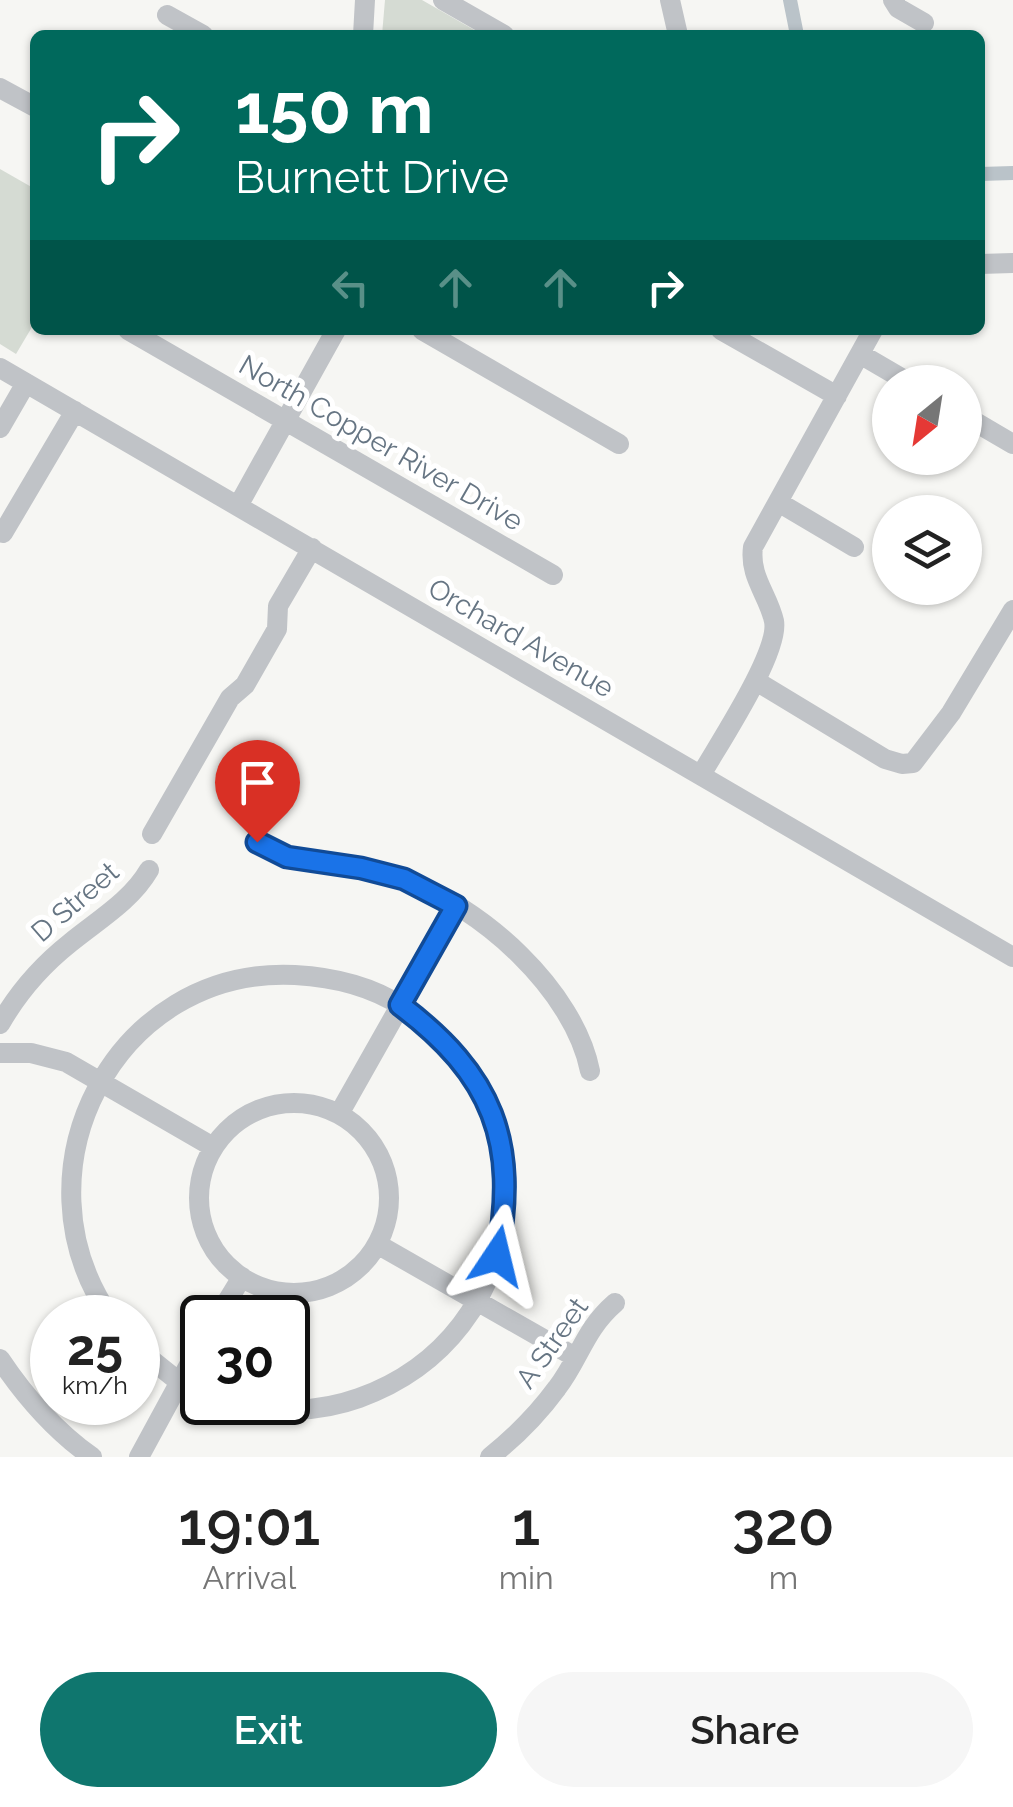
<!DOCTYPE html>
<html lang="en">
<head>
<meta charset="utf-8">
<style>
  :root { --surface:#fff; --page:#f6f6f6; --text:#222; --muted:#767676; --accent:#0f766e }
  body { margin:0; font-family:Raleway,sans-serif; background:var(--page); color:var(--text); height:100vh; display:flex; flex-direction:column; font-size:38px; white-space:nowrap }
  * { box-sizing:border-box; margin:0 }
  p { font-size:32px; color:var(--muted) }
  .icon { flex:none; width:55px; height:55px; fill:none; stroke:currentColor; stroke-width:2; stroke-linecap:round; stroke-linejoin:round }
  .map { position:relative; height:1457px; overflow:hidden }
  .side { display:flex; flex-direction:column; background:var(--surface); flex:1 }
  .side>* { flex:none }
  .top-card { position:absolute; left:30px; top:30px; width:955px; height:305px; border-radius:15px; box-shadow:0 2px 8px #0004; background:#00695c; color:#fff; overflow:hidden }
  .needle { width:65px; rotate:210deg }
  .buttons { position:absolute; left:872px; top:365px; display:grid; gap:20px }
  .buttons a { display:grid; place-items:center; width:110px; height:110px; border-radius:50%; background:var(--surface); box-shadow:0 2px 8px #0004; font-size:50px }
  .speed { position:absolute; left:30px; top:1295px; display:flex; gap:20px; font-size:50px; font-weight:700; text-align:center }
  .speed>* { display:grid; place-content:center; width:130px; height:130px; border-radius:50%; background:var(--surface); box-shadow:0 2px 8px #0004; line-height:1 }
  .speed small { font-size:25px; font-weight:400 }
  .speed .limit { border:5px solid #111; border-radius:15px; background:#fff; color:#111 }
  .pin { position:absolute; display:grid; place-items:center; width:85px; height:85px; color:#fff; margin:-102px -42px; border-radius:50% 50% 50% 0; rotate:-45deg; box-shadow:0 0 10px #0007 }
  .pin .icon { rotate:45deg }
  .me { position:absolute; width:110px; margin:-55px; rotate:10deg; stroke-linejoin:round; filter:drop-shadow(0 0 8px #0008) }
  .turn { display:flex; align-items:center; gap:35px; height:210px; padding:0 40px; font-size:45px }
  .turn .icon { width:130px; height:130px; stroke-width:2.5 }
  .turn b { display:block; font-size:70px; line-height:85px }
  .lanes { display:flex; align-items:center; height:95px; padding:0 40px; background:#0003; justify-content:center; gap:50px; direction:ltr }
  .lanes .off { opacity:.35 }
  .eta { display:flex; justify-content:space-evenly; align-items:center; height:170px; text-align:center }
  .eta b { font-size:60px; font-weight:600; line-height:70px }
  .cta { display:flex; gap:20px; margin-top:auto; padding:20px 40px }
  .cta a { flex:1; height:115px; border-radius:60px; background:var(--accent); color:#fff; font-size:40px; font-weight:600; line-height:115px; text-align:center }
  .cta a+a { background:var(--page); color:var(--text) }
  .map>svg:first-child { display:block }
  .park { fill:#d5dbd3 }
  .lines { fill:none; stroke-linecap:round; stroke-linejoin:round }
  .canal { stroke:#bac3c9; stroke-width:14 }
  .minor { stroke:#c0c3c7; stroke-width:20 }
  .route-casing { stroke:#114b97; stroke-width:25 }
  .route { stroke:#1a73e8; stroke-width:18 }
  .labels { text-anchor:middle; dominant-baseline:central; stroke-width:10; stroke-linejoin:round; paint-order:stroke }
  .street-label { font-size:28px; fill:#667583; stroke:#fff }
</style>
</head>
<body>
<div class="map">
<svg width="1013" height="1457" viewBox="0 0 1013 1457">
  <rect width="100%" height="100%" fill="#f6f6f3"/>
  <!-- park -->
  <path class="park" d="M385 0H422L483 35H382Z
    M0 169 35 189V322L16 354 0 344Z"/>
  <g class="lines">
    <!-- canal -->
    <path class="canal" d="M790 0 797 35
      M980 174 1013 173"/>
    <!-- minor -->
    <path class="minor" d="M443 0 504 35
      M670 0 678 35
      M893 0 898 8 924 23
      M167 15 203 35
      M363 35 365 0
      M0 88 35 107
      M980 264 1013 263
      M128 330 553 575
      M422 330 619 444
      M721 330 837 396
      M860 354 908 382
      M0 368 1013 957
      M965 416 1013 444
      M0 428 26 383
      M778 502 854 547
      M238 506 336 330
      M3 533 75 411
      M756 681 885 759 902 764 913 763 951 713 1013 610
      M701 775C718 745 780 652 774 621 768 594 749 577 753 547L873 330
      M152 834 230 698 245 685 277 629 278 606 312 548
      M257 842C266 847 275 853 284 856 296 860 310 860 322 862 350 866 378 870 404 880 481 906 574 990 590 1071
      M0 1024C19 991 41 966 70 943 98 920 131 901 149 870
      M0 1053H31L66 1062 213 1147
      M199 1198a95 95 0 1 1 190 0a95 95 0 1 1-190 0Z
      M339 1114 456 907
      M377 1244 575 1357
      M111 1318C9 1172 115 966 295 975 332 977 371 986 403 1007 554 1108 535 1335 359 1398 320 1412 274 1414 233 1402
      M217 1318 242 1277
      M138 1349 178 1381 202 1392
      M0 1359C26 1398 54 1430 92 1457
      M139 1457 202 1341
      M490 1457C515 1437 538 1414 557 1388 580 1358 584 1330 615 1303"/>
  </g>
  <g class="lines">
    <!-- route casing -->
    <g class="route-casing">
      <path id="route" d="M257 842 287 857 361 868 404 879 456 906 400 1005C493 1075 519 1142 497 1256"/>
    </g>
    <!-- route -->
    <use href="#route" class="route"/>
  </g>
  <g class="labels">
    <!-- street labels -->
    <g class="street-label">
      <text transform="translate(381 443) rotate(30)">North Copper River Drive</text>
      <text transform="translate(521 638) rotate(30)">Orchard Avenue</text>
      <text transform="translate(75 902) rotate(-41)">D Street</text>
      <text transform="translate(552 1343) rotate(-55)">A Street</text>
    </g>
  </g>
</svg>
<div class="buttons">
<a><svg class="needle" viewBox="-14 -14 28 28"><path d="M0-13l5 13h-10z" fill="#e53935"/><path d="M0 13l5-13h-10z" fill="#767676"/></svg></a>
<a><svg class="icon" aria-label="layers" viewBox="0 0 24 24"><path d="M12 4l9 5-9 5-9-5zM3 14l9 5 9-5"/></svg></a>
</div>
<div class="speed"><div>25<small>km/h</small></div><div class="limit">30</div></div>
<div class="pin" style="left:257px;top:842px;background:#d93025"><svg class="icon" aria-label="arrive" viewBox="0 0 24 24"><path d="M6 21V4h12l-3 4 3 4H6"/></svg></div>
<svg class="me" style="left:497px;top:1256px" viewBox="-20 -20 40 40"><path d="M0-17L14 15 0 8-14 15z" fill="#1a73e8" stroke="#fff" stroke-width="4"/></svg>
<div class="top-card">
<div class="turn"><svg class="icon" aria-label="right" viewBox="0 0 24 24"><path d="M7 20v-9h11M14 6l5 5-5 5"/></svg><div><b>150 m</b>Burnett Drive</div></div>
<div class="lanes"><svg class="icon off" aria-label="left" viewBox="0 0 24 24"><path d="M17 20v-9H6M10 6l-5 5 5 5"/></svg><svg class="icon off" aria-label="ahead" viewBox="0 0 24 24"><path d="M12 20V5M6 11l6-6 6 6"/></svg><svg class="icon off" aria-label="ahead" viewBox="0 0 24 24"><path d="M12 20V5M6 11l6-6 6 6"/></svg><svg class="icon" aria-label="right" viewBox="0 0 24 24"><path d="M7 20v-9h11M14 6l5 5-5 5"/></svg></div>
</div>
</div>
<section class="side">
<div class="eta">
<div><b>19:01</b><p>Arrival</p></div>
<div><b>1</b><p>min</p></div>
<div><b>320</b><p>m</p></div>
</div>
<div class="cta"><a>Exit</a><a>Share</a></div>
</section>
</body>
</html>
